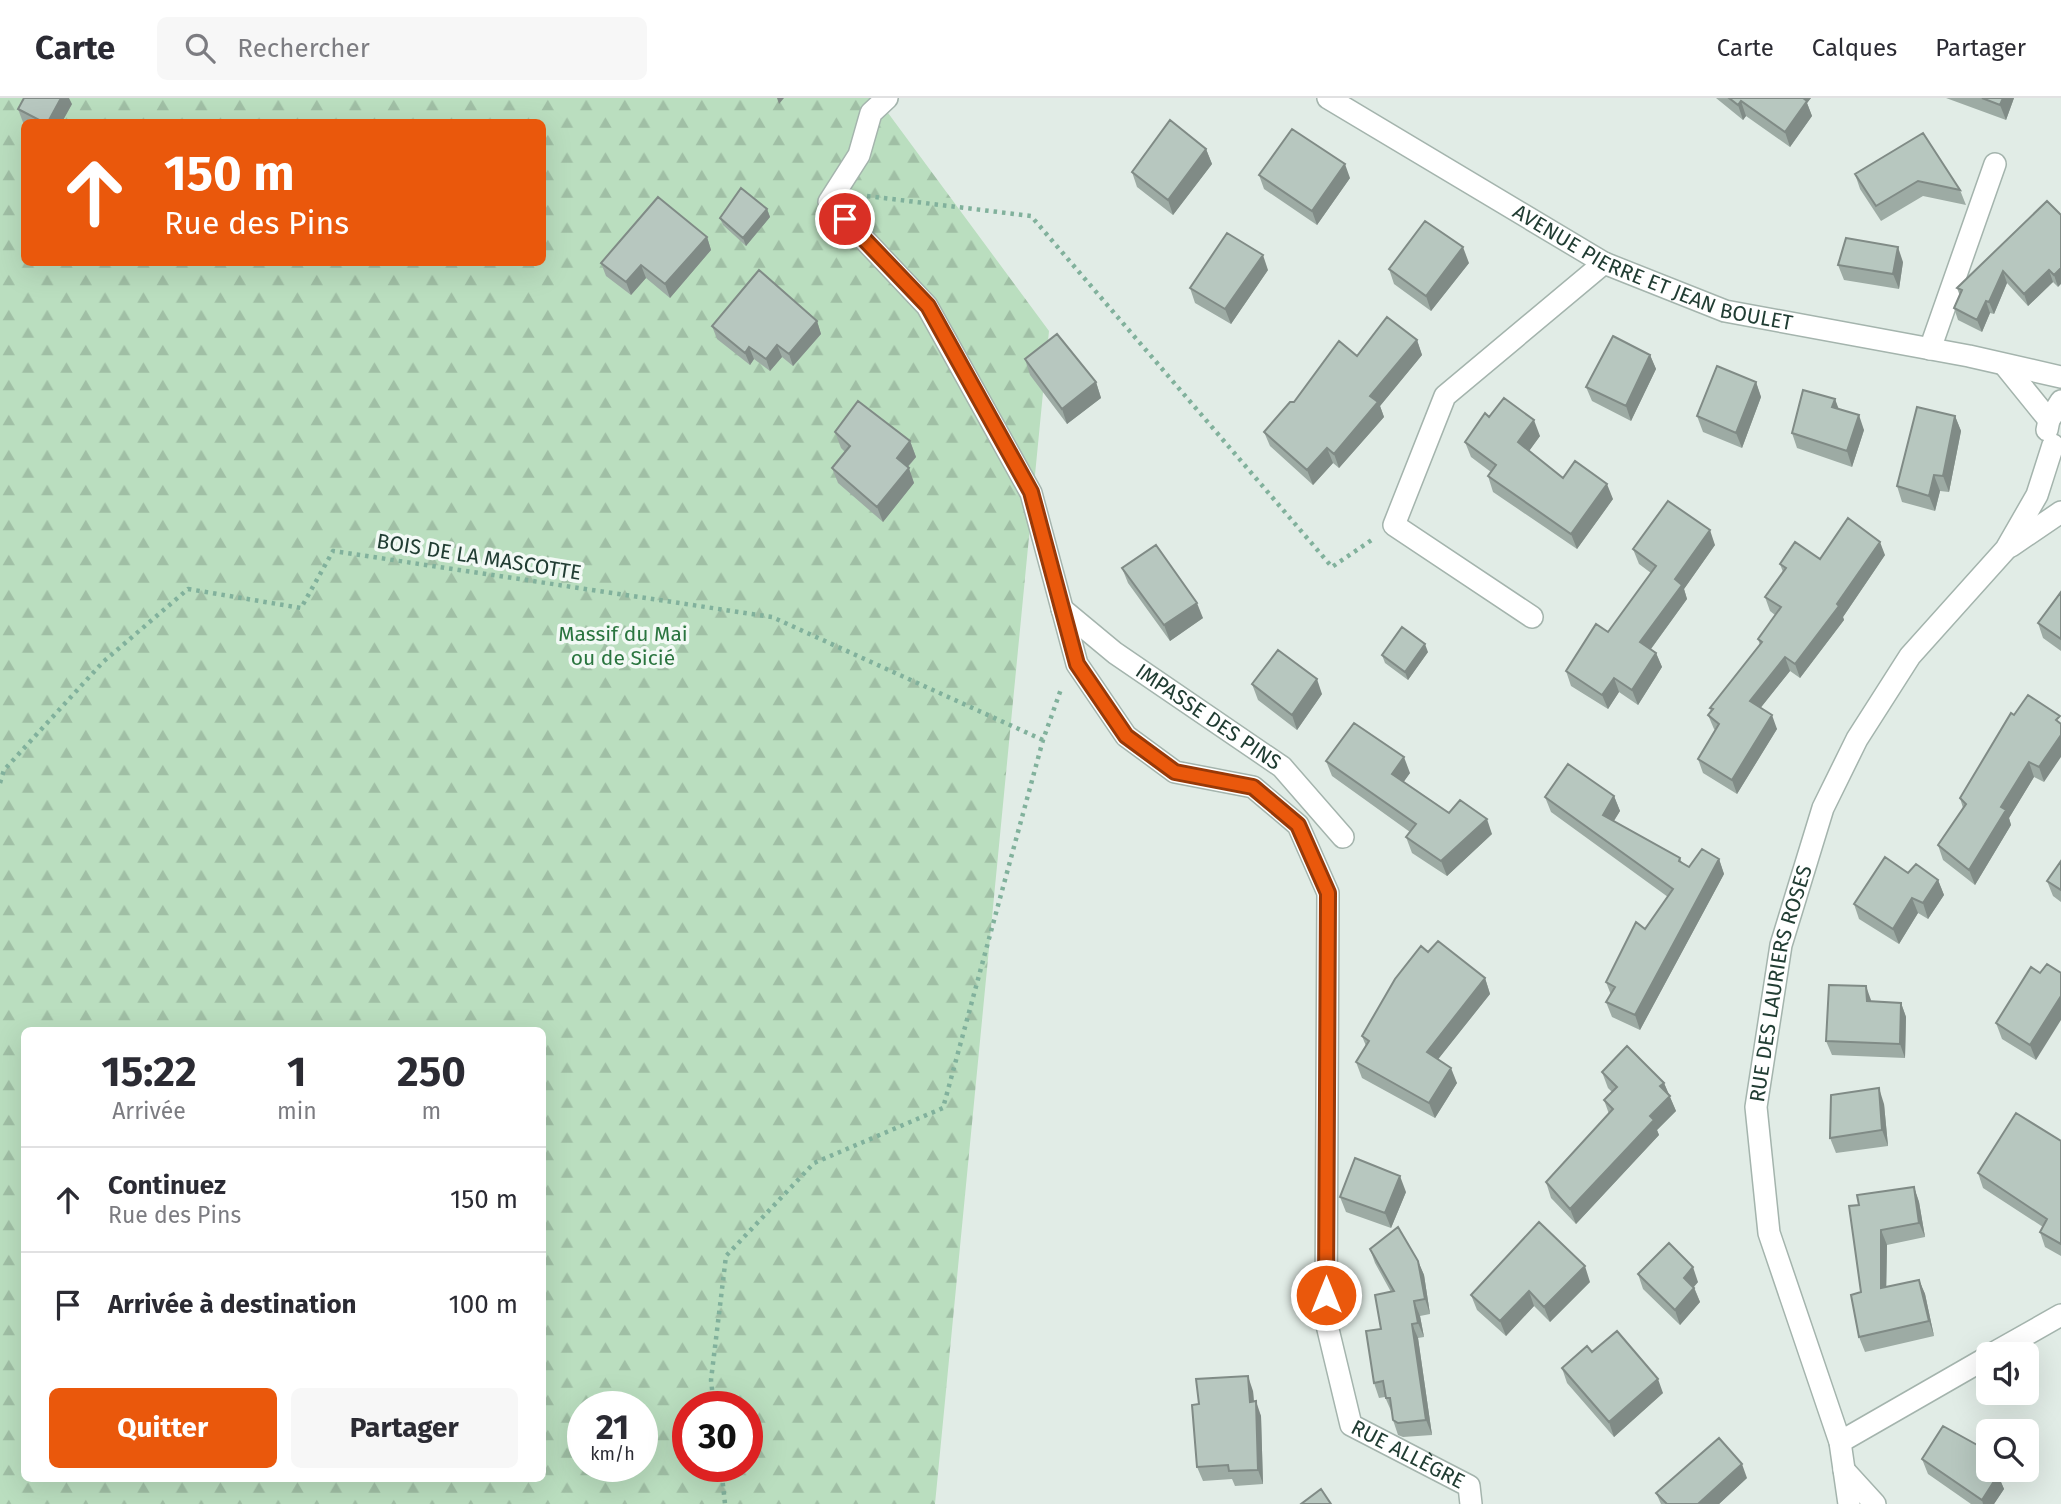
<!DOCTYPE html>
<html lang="fr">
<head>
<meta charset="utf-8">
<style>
  :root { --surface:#fff; --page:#f7f7f7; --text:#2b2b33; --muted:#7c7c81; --line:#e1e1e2; --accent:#ea580c }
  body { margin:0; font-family:"Fira Sans",sans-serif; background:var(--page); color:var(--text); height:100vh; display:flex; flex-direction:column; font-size:26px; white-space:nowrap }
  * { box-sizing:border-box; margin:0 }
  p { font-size:23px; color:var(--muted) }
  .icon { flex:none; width:38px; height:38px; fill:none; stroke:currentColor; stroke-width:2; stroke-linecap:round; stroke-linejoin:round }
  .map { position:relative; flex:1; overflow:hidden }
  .side { position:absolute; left:21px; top:929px; width:525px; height:455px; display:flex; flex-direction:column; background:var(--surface); border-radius:10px; box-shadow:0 7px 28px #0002 }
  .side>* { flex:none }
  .top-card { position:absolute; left:21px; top:21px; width:525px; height:147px; border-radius:10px; box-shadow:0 7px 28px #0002; background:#ea580c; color:#fff; overflow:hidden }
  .tools { position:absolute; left:1976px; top:1244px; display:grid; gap:14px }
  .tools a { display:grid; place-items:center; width:63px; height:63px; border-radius:10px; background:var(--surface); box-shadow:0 7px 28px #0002; font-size:35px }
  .speed { position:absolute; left:567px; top:1293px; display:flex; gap:14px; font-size:35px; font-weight:700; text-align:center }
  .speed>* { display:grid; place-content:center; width:91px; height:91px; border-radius:50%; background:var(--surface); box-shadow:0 7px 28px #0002; line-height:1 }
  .speed small { font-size:18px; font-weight:400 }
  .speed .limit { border:10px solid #d22; background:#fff; color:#111 }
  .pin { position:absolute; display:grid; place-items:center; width:60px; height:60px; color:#fff; margin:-30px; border:4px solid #fff; border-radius:50%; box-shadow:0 2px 7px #0007 }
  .me { position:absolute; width:77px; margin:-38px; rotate:0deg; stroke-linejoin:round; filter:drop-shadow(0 0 5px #0008) }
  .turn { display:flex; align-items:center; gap:24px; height:147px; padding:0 28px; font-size:32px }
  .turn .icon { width:91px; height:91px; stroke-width:2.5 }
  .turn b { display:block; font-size:49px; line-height:60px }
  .eta { display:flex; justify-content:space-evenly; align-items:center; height:119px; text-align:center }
  .eta b { font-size:42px; font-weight:700; line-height:49px }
  .action { display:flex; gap:14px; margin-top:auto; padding:14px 28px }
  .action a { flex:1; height:80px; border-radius:10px; background:var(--accent); color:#fff; font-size:28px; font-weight:700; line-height:80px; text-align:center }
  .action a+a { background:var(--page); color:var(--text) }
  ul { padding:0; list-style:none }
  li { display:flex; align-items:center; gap:21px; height:105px; padding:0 28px; border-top:2px solid var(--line) }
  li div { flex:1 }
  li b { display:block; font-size:26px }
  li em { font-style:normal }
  header { display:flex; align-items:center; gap:42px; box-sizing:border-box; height:98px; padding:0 35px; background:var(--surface); border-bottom:2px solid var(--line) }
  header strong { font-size:33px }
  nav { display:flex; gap:38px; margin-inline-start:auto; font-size:24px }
  .search { width:490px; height:63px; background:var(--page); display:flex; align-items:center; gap:18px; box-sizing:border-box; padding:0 24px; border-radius:10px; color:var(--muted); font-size:26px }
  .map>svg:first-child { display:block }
  .forest { fill:url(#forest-firs); fill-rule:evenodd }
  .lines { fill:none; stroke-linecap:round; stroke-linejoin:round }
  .minor-casing { stroke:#a4b4ad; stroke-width:24 }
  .path { stroke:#81b19c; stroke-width:4.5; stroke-dasharray:3.5 5; stroke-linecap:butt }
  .minor { stroke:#fff; stroke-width:21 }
  .wall { fill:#9daba4 }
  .shaded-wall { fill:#808b86 }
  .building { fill:#b7c7bf; stroke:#808b86; stroke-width:2 }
  .route-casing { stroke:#983908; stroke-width:18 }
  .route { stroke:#ea580c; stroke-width:12 }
  .labels { text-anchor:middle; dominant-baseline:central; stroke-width:7; stroke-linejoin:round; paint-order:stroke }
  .street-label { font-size:21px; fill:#213d33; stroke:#f2f9f5 }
  .park-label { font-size:21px; fill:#2a753f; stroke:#f2f9f5 }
</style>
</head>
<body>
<header>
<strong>Carte</strong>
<div class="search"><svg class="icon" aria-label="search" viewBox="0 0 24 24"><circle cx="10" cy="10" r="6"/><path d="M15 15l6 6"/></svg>Rechercher</div>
<nav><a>Carte</a><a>Calques</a><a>Partager</a></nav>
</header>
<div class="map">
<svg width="2061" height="1406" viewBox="0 0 2061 1406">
  <defs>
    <pattern id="forest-firs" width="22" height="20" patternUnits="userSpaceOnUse" patternTransform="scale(1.75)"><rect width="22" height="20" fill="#badebf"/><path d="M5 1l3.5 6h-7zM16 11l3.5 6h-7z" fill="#a0bfa5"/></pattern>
  </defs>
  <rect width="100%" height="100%" fill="#e1ece6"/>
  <!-- forest -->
  <path class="forest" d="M0 0H877L1049 233 935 1406H0ZM24 24H542V164H24ZM24 933H542V1381H24ZM583 1309H642V1368H583ZM688 1309H747V1368H688Z"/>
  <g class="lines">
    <!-- minor casing -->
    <g class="minor-casing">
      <g id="minor">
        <path id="s1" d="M887 0 871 15 859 57 829 104 927 208 1031 395 1077 566 1126 638 1175 674 1253 689 1298 727 1328 795 1326 1223 1351 1327 1469 1388 1471 1406"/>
        <path id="s2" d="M1328 0 1604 165 1725 213 1969 258 2061 279"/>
        <path d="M1930 251 1995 66"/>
        <path d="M2006 269 2049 322"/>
        <path d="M2047 332 2049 322 2061 303"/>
        <path d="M2011 448 2061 414"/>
        <path id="s3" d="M1062 511 1115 555 1282 669 1343 739"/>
        <path d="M1532 519 1394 427 1445 298 1604 165"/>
        <path d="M1992 1256 2061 1217"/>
        <path d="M1840 1344 1988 1259"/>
        <path d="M1844 1372 1875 1406"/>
        <path id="s4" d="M1849 1406 1840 1344 1769 1135 1756 1009 1781 847 1823 710 1857 641 1910 558 2006 451 2037 397 2053 347"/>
      </g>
    </g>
    <!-- path -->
    <path class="path" d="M867 98 1031 118 1332 469 1373 441
      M0 685 4 672 103 564 188 491 301 510 333 453 772 519 1043 642
      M714 1309 711 1282 726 1158 814 1065 943 1010 1043 642 1061 591
      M721 1368 725 1406"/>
    <!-- minor -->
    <use href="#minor" class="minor"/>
  </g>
  <!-- wall -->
  <path class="wall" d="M1716 0H1811L1807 5 1812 18 1790 49 1746 18 1743 22Z
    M1946 0H2014L2006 22Z
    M72 6 62 24H24V27L18 11Z
    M1923 35 1960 92 1966 107 1923 98 1881 123 1860 91 1855 76Z
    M1206 51 1212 66 1173 117 1137 89 1132 74Z
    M1259 77 1350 80 1317 127 1264 91Z
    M2047 103 2058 189 2053 184 2028 208 2007 185 1994 216 1990 215 1982 234 1958 222 1954 210 1960 198 1957 190Z
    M767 111 770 119 746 148 723 127 720 120Z
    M707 139 711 152 670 200 646 180 631 197 606 178 601 165Z
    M1903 164 1899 191 1844 182 1838 167Z
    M1469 165 1431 213 1394 186 1389 171Z
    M1268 172 1231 226 1195 205 1190 190Z
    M817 223 821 236 793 268 782 259 770 273 754 261 750 267 717 241 712 228Z
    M1417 242 1422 257 1380 308 1384 319 1339 370 1333 365 1313 387 1270 348 1264 334 1294 304 1357 258Z
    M1650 257 1656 271 1631 323 1592 303 1586 289Z
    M1025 261 1096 284 1101 300 1067 326 1030 277Z
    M1756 284 1761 299 1742 350 1703 334 1697 318Z
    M1835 301 1838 311 1864 332 1852 369 1797 350 1792 335Z
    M1955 318 1961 333 1949 394 1940 393 1935 413 1902 404 1897 388Z
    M1489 319 1540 338 1529 353 1563 380 1613 401 1577 451 1493 394 1488 378 1491 374 1471 359 1465 344Z
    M835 334 910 343 916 359 908 369 914 385 883 424 838 385 832 370 845 354 841 350Z
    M1715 447 1684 491 1687 501 1651 551 1656 555 1662 569 1638 607 1619 594 1608 611 1571 588 1566 573 1608 534 1651 475 1639 466 1633 451Z
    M1885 457 1843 519 1844 522 1800 580 1790 573 1760 610 1777 631 1737 696 1703 675 1698 661 1715 632 1714 631 1708 617 1711 613 1710 610 1760 547 1758 541 1775 517 1770 513 1765 499 1783 474 1780 466 1820 461Z
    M1122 470 1203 520 1170 543 1128 485Z
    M2061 494V553L2043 540 2038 525Z
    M1428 554 1408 582 1385 565 1382 557Z
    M1252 586 1322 596 1297 632 1258 602Z
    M2028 597 2044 684 2034 679 2009 720 2011 727 1975 787 1943 762 1938 747 1963 710 1960 700Z
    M1326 663 1410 675 1403 684 1449 715 1492 736 1447 778 1412 755 1406 739 1410 734 1332 678Z
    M1614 698 1620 713 1614 723 1680 760 1682 765 1689 769 1719 761 1724 776 1640 932 1612 919 1606 904 1611 897 1606 884 1668 799 1551 714 1545 699Z
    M2061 763V804L2053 798 2047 783Z
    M1908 775 1938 782 1944 797 1928 821 1918 815 1899 846 1859 821 1854 806Z
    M1428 854 1485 880 1490 896 1438 961 1457 985 1435 1020 1362 980 1356 964 1366 948 1362 938Z
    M2040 875 2036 962 2002 941 1996 925Z
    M1871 903 1901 905 1906 919 1905 960 1832 957 1826 943Z
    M1602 974 1664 985 1676 1013 1657 1032 1659 1037 1576 1126 1551 1100 1546 1084 1609 1016 1604 1002 1612 994 1608 990Z
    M1884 1006 1888 1048 1836 1055 1830 1040Z
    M2061 1043V1158L2045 1149 2040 1134 2043 1129 1983 1090 1978 1075Z
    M1914 1089 1919 1104 1925 1139 1887 1147 1886 1189 1919 1182 1925 1196 1934 1238 1865 1254 1859 1239 1861 1194 1859 1107Z
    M1406 1094 1391 1130 1346 1114 1340 1099Z
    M1370 1151 1418 1163 1424 1177 1430 1216 1420 1218 1424 1239 1418 1240 1432 1337 1403 1339 1398 1337 1393 1322 1392 1315 1385 1299 1379 1300 1374 1285 1381 1231 1391 1194 1375 1165Z
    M1638 1176 1698 1184 1694 1189 1700 1204 1680 1227 1643 1191Z
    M1590 1184 1550 1224 1534 1208 1506 1238 1477 1212 1471 1197Z
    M1592 1254 1663 1295 1614 1339 1567 1285 1562 1270Z
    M1253 1293 1254 1304 1261 1318 1263 1386 1235 1388 1232 1381 1203 1383 1197 1369 1199 1306Z
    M1922 1361 1988 1372H1997L1996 1375 1998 1377 2004 1391 1994 1406H1971L1928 1376Z
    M1747 1380 1719 1406H1661L1656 1395Z"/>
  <!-- shaded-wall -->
  <path class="shaded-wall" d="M61 0H69L72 6 62 24H48Z
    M777 0H784L779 6Z
    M1799 0H1811L1807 5 1812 18 1790 49 1785 34Z
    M2003 0H2014L2006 22 2000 7Z
    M1741 3 1746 18 1743 22 1738 7Z
    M1206 51 1212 66 1173 117 1168 102Z
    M1345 66 1350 80 1317 127 1312 113Z
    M767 111 770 119 746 148 743 140Z
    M707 139 711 152 670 200 665 186Z
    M1463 149 1469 165 1431 213 1426 198Z
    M1898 149 1903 164 1899 191 1893 176Z
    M1263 157 1268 172 1231 226 1225 211Z
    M641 167 646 180 631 197 626 184Z
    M2061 170V186L2058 189 2054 177Z
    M2049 172 2053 184 2028 208 2024 196Z
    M2003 173 2007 185 1994 216 1989 204Z
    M1986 203 1990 215 1982 234 1977 222Z
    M817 223 821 236 793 268 789 256Z
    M1417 242 1422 257 1380 308 1384 319 1339 370 1334 356 1370 298Z
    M777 247 782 259 770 273 766 261Z
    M749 249 754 261 750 267 745 255Z
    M1650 257 1656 271 1631 323 1626 308Z
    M1096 284 1101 300 1067 326 1062 311Z
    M1756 284 1761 299 1742 350 1736 335Z
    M1835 301 1841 317 1832 309Z
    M1859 317 1864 332 1852 369 1847 353Z
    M1955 318 1961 333 1949 394 1943 378Z
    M1534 322 1540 338 1524 360 1518 344Z
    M910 343 916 359 902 375 897 360Z
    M1327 350 1333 365 1313 387 1307 372Z
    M909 370 914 385 883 424 877 409Z
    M1934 377 1940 393 1935 413 1929 398Z
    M1607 386 1613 401 1577 451 1571 436Z
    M1710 432 1715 447 1684 491 1687 501 1645 559 1640 544 1675 481Z
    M1880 444 1885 457 1843 519 1844 522 1800 580 1795 566Z
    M1197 505 1203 520 1170 543 1164 527Z
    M1425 546 1428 554 1408 582 1405 574Z
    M1656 555 1662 569 1638 607 1632 592Z
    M1785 559 1790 573 1755 617 1750 603Z
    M1614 580 1619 594 1608 611 1602 597Z
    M1317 581 1322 596 1297 632 1292 617Z
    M1772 617 1777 631 1737 696 1732 682Z
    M2061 637V659L2044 684 2039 669Z
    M1404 659 1410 675 1398 692 1392 676Z
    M2029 664 2034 679 2009 720 2011 727 1975 787 1969 772 2001 709Z
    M1614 698 1620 713 1608 732 1603 717Z
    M1487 721 1492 736 1447 778 1441 763Z
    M1719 761 1724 776 1640 932 1635 917Z
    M1938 782 1944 797 1928 821 1923 805Z
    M1912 800 1918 815 1899 846 1893 831Z
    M1485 880 1490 896 1432 969 1427 954Z
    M1866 888 1871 902 1872 917 1867 903Z
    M2061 898V922L2036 962 2030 947Z
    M1901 905 1906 919 1905 960 1900 946Z
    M1451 970 1457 985 1435 1020 1429 1005Z
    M1664 985 1676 1013 1657 1032 1659 1037 1576 1126 1570 1111 1650 1018 1660 988Z
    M1879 990 1884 1006 1888 1048 1882 1032Z
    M1400 1078 1406 1094 1391 1130 1385 1115Z
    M1914 1089 1919 1104 1925 1139 1919 1125Z
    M1881 1132 1887 1147 1886 1205 1881 1190Z
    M1418 1163 1424 1177 1430 1216 1425 1201Z
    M1585 1168 1590 1184 1550 1224 1544 1209Z
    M1693 1169 1698 1184 1689 1194 1684 1180Z
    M1919 1182 1925 1196 1934 1238 1929 1223Z
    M1694 1190 1700 1204 1680 1227 1675 1212Z
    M1529 1193 1534 1208 1506 1238 1500 1223Z
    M1414 1203 1420 1218 1424 1239 1418 1225Z
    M1412 1226 1418 1240 1432 1337 1426 1322Z
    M1248 1278 1253 1293 1255 1318 1250 1304Z
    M1658 1281 1663 1295 1614 1339 1609 1324Z
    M1256 1303 1261 1318 1263 1386 1258 1372Z
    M1742 1366 1747 1380 1719 1406H1698Z
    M1998 1377 2004 1391 1994 1406H1983L1982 1402Z"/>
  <!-- building -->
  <path class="building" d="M24 0H61L48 24H43L18 11Z
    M1729 0H1803L1807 3 1785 34 1741 3 1738 7Z
    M1982 0H2003L2000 7Z
    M1170 22 1206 51 1168 102 1132 74Z
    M1292 31 1345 66 1312 113 1259 77Z
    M1923 35 1960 92 1918 83 1876 108 1855 76Z
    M741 90 767 111 743 140 720 120Z
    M658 99 707 139 665 186 641 167 626 184 601 165Z
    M2047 103 2061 117V170L2054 177 2049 172 2024 196 2003 173 1989 204 1986 203 1977 222 1954 210 1962 192 1957 190Z
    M1425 123 1463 149 1426 198 1389 171Z
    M1227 135 1263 157 1225 211 1190 190Z
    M1846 140 1898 149 1893 176 1838 167Z
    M759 172 817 223 789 256 777 247 766 261 749 249 745 255 712 228Z
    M1387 219 1417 242 1370 298 1378 304 1334 356 1327 350 1307 372 1264 334 1290 304H1294L1339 243 1357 258Z
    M1057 236 1096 284 1062 311 1025 261Z
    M1613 238 1650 257 1626 308 1586 289Z
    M1717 268 1756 284 1736 335 1697 318Z
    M1803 292 1835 301 1832 309 1859 317 1847 353 1792 335Z
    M1504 300 1534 322 1518 344 1563 380 1575 363 1607 386 1571 436 1488 378 1496 367 1465 344 1485 315 1489 319Z
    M858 303 910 343 897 360 909 370 877 409 832 370 850 348 835 334Z
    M1917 309 1955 318 1943 378 1934 377 1929 398 1897 388Z
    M1668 403 1710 432 1675 481 1682 487 1640 544 1656 555 1632 592 1614 580 1602 597 1566 573 1596 526 1608 534 1656 468 1633 451Z
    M1848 420 1880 444 1837 506 1839 508 1795 566 1785 559 1750 603 1772 617 1732 682 1698 661 1719 626 1708 617 1713 611 1710 610 1762 544 1758 541 1781 509 1765 499 1786 470 1780 466 1795 444 1820 461Z
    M1156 447 1197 505 1164 527 1122 470Z
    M2061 494V541L2038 525Z
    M1402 529 1425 546 1405 574 1382 557Z
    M1278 552 1317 581 1292 617 1252 586Z
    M2028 597 2060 618 2056 622 2061 626V637L2039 669 2029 664 2001 709 2006 712 1969 772 1938 747 1966 706 1960 700 2011 615 2014 617Z
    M1354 625 1404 659 1392 676 1449 715 1460 702 1487 721 1441 763 1406 739 1416 726 1326 663Z
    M1568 666 1614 698 1603 717 1680 760 1679 763 1689 769 1702 751 1719 761 1635 917 1606 904 1615 889 1606 884 1636 824 1645 831 1673 791 1545 699Z
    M1885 759 1908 775 1916 766 1938 782 1923 805 1912 800 1893 831 1854 806Z
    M2061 763V792L2047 783Z
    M1438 843 1485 880 1427 954 1451 970 1429 1005 1356 964 1369 943 1362 938 1395 881 1421 848 1428 854Z
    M2047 866 2061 875V898L2030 947 1996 925 2031 869 2040 875Z
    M1829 887 1866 888 1867 903 1901 905 1900 946 1826 943Z
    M1627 948 1664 985 1660 988 1670 998 1650 1018 1654 1022 1570 1111 1546 1084 1613 1011 1604 1002 1617 989 1602 974Z
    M1879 990 1882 1032 1830 1040 1831 997Z
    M2016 1015 2061 1043V1146L2040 1134 2047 1121 1978 1075Z
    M1355 1060 1400 1078 1385 1115 1340 1099Z
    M1914 1089 1919 1125 1881 1132V1190L1919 1182 1929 1223 1859 1239 1851 1197 1861 1194 1849 1108 1859 1107 1857 1097Z
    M1539 1124 1585 1168 1544 1209 1529 1193 1500 1223 1471 1197Z
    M1398 1129 1418 1163 1425 1201 1414 1203 1418 1225 1412 1226 1426 1322 1398 1325 1393 1322 1390 1300H1386L1383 1283 1374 1285 1366 1233 1381 1231 1375 1197 1394 1193 1370 1151Z
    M1669 1145 1693 1169 1684 1180 1694 1190 1675 1212 1638 1176Z
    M1617 1233 1658 1281 1609 1324 1562 1270 1587 1248 1592 1254Z
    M1248 1278 1250 1304 1256 1303 1258 1372 1229 1373 1228 1367 1197 1369 1192 1307 1199 1306 1196 1281Z
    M1943 1328 1988 1353V1364L1985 1368 1988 1370V1372H1991L1998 1377 1982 1402 1922 1361Z
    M1719 1340 1742 1366 1698 1406H1667L1656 1395Z
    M1321 1391 1331 1406H1301Z"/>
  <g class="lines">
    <!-- route casing -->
    <g class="route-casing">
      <path id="route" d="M845 121 928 208 1031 394 1077 566 1126 638 1175 674 1253 689 1298 727 1328 795 1326 1197"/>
    </g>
    <!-- route -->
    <use href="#route" class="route"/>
  </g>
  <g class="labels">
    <!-- street labels -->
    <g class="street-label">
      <text stroke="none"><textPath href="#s2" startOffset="369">AVENUE PIERRE ET JEAN BOULET</textPath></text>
      <text transform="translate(479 459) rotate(9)">BOIS DE LA MASCOTTE</text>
      <text stroke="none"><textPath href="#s3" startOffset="182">IMPASSE DES PINS</textPath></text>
      <text stroke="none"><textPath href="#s4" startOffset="536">RUE DES LAURIERS ROSES</textPath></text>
      <text stroke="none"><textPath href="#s1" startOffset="1615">RUE ALLÈGRE</textPath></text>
    </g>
    <!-- park labels -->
    <g class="park-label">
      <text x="623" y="536">Massif du Mai<tspan x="623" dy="24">ou de Sicié</tspan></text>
    </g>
  </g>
</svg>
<div class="tools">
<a><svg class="icon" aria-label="sound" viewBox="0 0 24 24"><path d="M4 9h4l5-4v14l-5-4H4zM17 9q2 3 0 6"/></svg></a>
<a><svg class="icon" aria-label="search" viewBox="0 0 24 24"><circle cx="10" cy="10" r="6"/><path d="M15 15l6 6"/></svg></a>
</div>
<div class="speed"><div>21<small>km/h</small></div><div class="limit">30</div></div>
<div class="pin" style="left:845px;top:121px;background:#d93025"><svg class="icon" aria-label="arrive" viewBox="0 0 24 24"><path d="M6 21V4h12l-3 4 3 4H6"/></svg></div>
<svg class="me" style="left:1326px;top:1197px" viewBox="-20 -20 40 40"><circle r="17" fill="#ea580c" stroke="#fff" stroke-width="3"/><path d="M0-11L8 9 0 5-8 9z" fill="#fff"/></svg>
<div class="top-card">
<div class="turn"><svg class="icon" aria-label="ahead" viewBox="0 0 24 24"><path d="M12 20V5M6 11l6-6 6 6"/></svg><div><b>150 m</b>Rue des Pins</div></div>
</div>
<section class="side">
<div class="eta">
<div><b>15:22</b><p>Arrivée</p></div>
<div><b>1</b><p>min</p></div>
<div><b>250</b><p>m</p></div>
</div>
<ul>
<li><svg class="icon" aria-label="ahead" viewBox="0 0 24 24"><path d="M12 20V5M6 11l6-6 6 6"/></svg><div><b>Continuez</b><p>Rue des Pins</p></div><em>150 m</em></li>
<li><svg class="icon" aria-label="arrive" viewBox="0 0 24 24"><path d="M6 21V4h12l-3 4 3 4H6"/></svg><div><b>Arrivée à destination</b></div><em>100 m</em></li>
</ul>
<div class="action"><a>Quitter</a><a>Partager</a></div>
</section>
</div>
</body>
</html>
